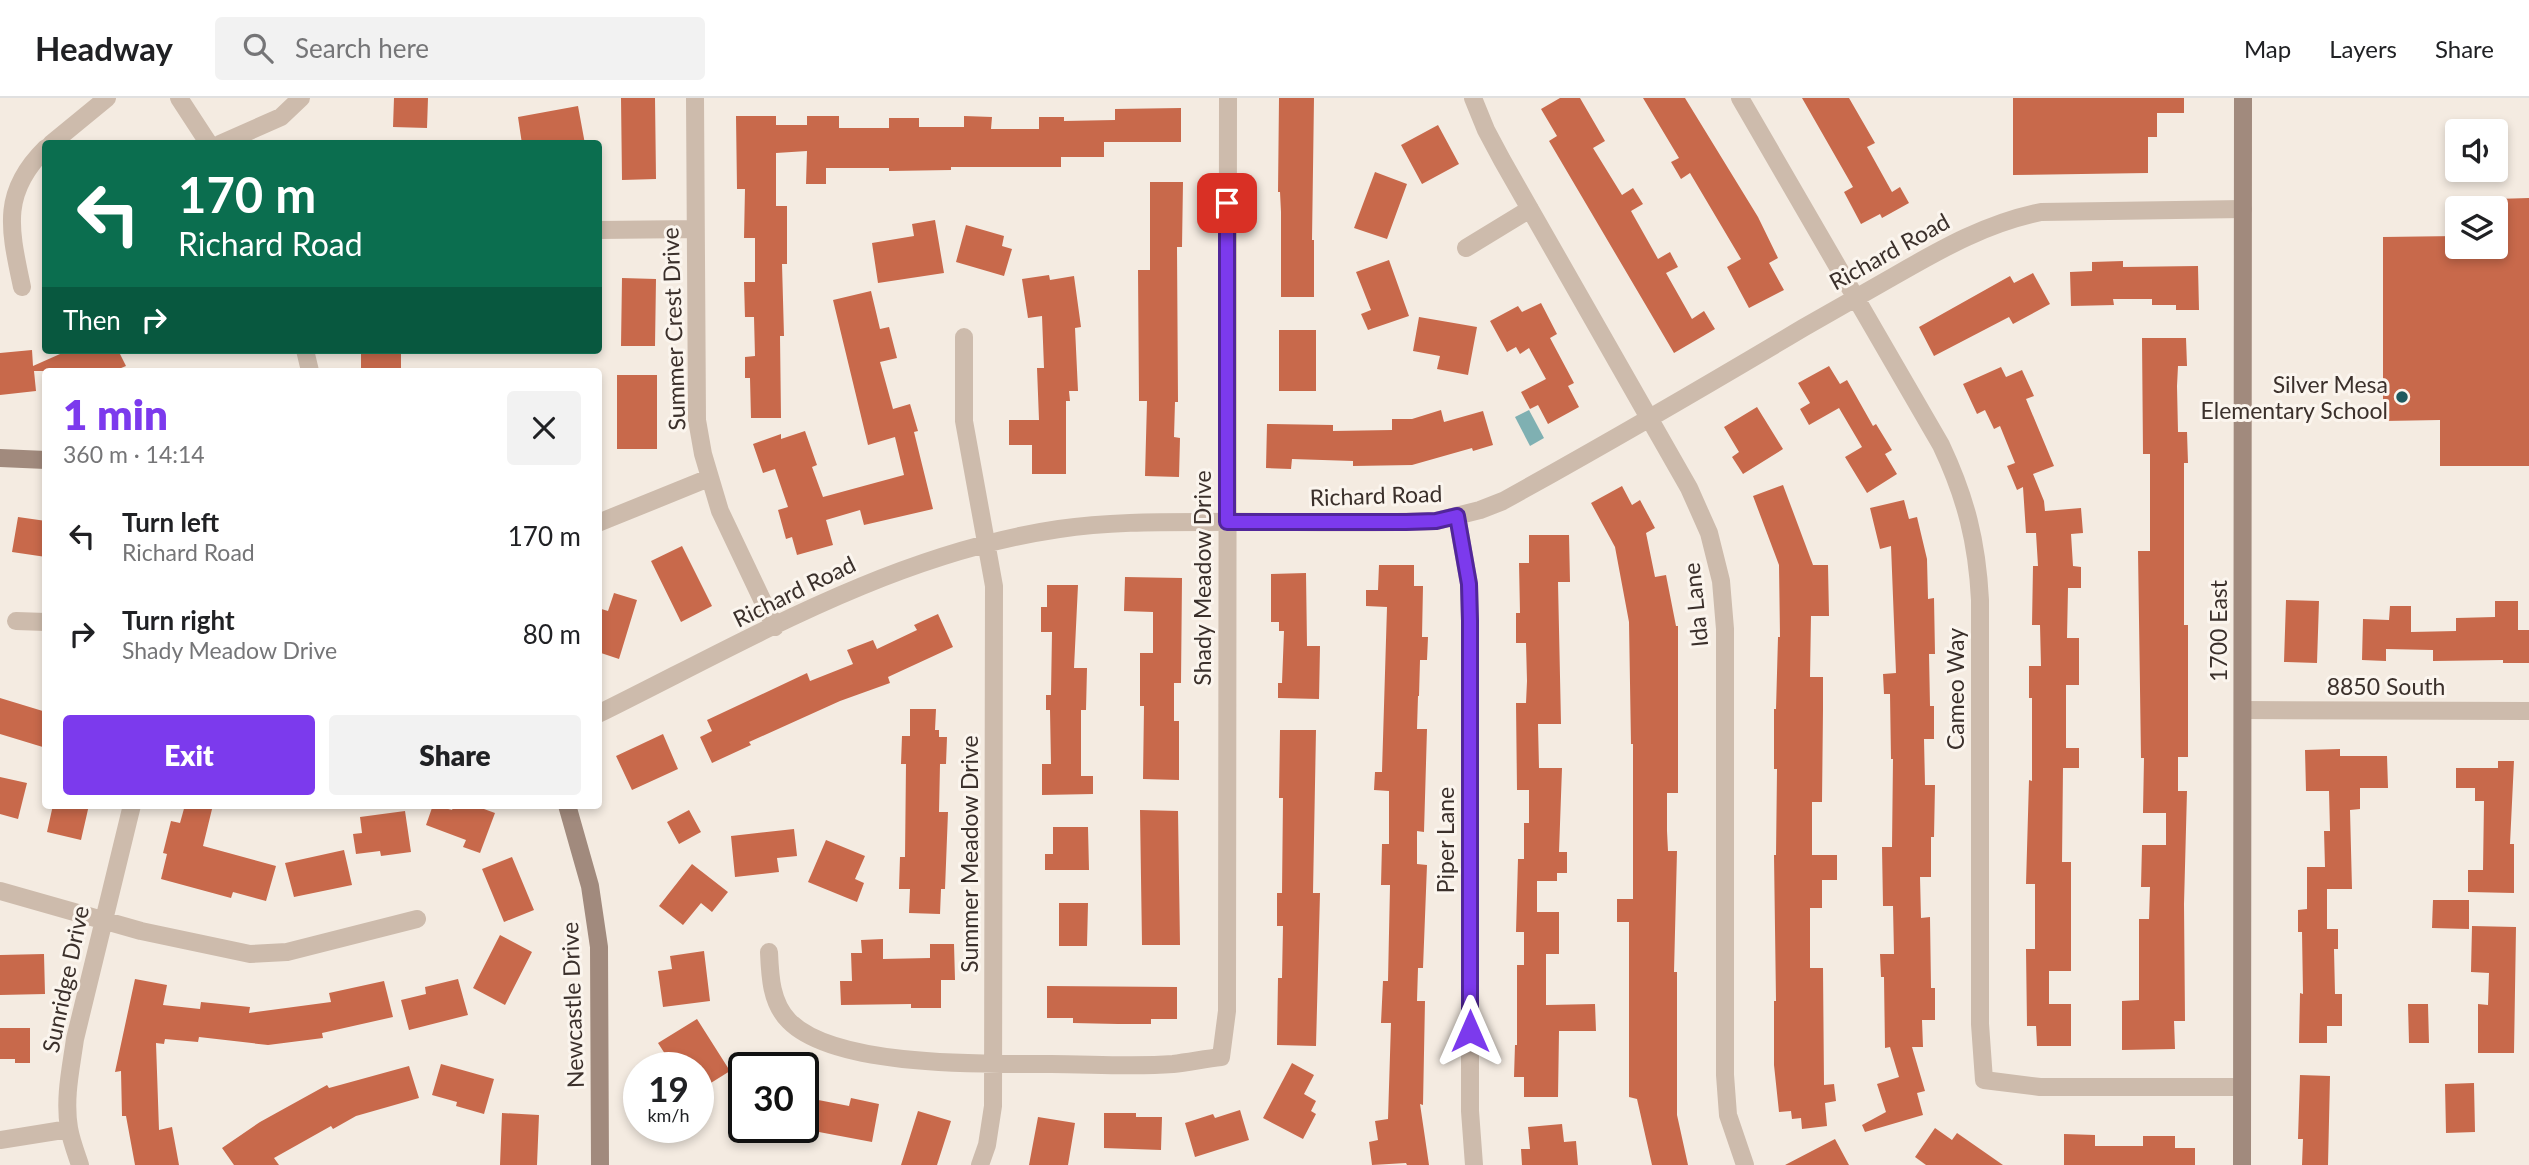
<!DOCTYPE html>
<html lang="en">
<head>
<meta charset="utf-8">
<style>
  :root { --surface:#fff; --page:#f2f2f2; --text:#202124; --muted:#757577; --line:#e0e0e0; --accent:#7c3aed }
  body { margin:0; font-family:Lato,sans-serif; background:var(--page); color:var(--text); height:100vh; display:flex; flex-direction:column; font-size:26px; white-space:nowrap }
  * { box-sizing:border-box; margin:0 }
  p { font-size:23px; color:var(--muted) }
  .icon { flex:none; width:38px; height:38px; fill:none; stroke:currentColor; stroke-width:2; stroke-linecap:round; stroke-linejoin:round }
  .map { position:relative; flex:1; overflow:hidden }
  .drawer { position:absolute; left:42px; top:270px; width:560px; height:441px; display:flex; flex-direction:column; background:var(--surface); border-radius:7px; box-shadow:0 4px 10px #0003 }
  .drawer>* { flex:none }
  .hud { position:absolute; left:42px; top:42px; width:560px; height:214px; border-radius:7px; box-shadow:0 4px 10px #0003; background:#0b6e4f; color:#fff; overflow:hidden }
  .fabs { position:absolute; left:2445px; top:21px; display:grid; gap:14px }
  .fabs a { display:grid; place-items:center; width:63px; height:63px; border-radius:7px; background:var(--surface); box-shadow:0 4px 10px #0003; font-size:35px }
  .speed { position:absolute; left:623px; top:954px; display:flex; gap:14px; font-size:35px; font-weight:700; text-align:center }
  .speed>* { display:grid; place-content:center; width:91px; height:91px; border-radius:50%; background:var(--surface); box-shadow:0 4px 10px #0003; line-height:1 }
  .speed small { font-size:18px; font-weight:400 }
  .speed .limit { border:4px solid #111; border-radius:10px; background:#fff; color:#111 }
  .pin { position:absolute; display:grid; place-items:center; width:60px; height:60px; color:#fff; margin:-30px; border-radius:14px; box-shadow:0 4px 10px #0006 }
  .me { position:absolute; width:77px; margin:-38px; rotate:0deg; stroke-linejoin:round; filter:drop-shadow(0 0 5px #0008) }
  .turn { display:flex; align-items:center; gap:24px; height:147px; padding:0 21px; font-size:32px }
  .turn .icon { width:91px; height:91px; stroke-width:2.5 }
  .turn b { display:block; font-size:49px; line-height:60px }
  .then { display:flex; align-items:center; height:66px; padding:0 21px; background:#0003; gap:14px; font-size:26px }
  .round { display:grid; place-items:center; flex:none; width:74px; height:74px; border-radius:7px; background:var(--page) }
  .summary { display:flex; align-items:center; justify-content:space-between; height:119px; padding:0 21px }
  h1 { font-size:42px; font-weight:800; line-height:52px; color:var(--accent) }
  .button { display:flex; gap:14px; margin-top:auto; padding:14px 21px }
  .button a { flex:1; height:80px; border-radius:7px; background:var(--accent); color:#fff; font-size:28px; font-weight:800; line-height:80px; text-align:center }
  .button a+a { background:var(--page); color:var(--text) }
  ul { padding:0; list-style:none }
  li { display:flex; align-items:center; gap:21px; height:98px; padding:0 21px }
  li div { flex:1 }
  li b { display:block; font-size:26px }
  li em { font-style:normal }
  header { display:flex; align-items:center; gap:42px; box-sizing:border-box; height:98px; padding:0 35px; background:var(--surface); border-bottom:2px solid var(--line) }
  header strong { font-size:33px }
  nav { display:flex; gap:38px; margin-inline-start:auto; font-size:24px }
  .search { width:490px; height:63px; background:var(--page); display:flex; align-items:center; gap:18px; box-sizing:border-box; padding:0 24px; border-radius:7px; color:var(--muted); font-size:26px }
  .map>svg:first-child { display:block }
  .water { fill:#7fb0b2 }
  .building { fill:#c8694b }
  .lines { fill:none; stroke-linecap:round; stroke-linejoin:round }
  .street { stroke:#cdbbac; stroke-width:18 }
  .secondary { stroke:#a18a7d; stroke-width:18 }
  .route-casing { stroke:#51269a; stroke-width:18 }
  .route { stroke:#7c3aed; stroke-width:12 }
  .poi-dot { fill:#1f5a5e; stroke:#fbf5ee; stroke-width:2.5 }
  .labels { text-anchor:middle; dominant-baseline:central; stroke-width:6; stroke-linejoin:round; paint-order:stroke }
  .street-label { font-size:23px; fill:#3b302b; stroke:#fbf5ee }
  .poi-label { font-size:23px; fill:#3b302b; stroke:#fbf5ee; text-anchor:end }
</style>
</head>
<body>
<header>
<strong>Headway</strong>
<div class="search"><svg class="icon" aria-label="search" viewBox="0 0 24 24"><circle cx="10" cy="10" r="6"/><path d="M15 15l6 6"/></svg>Search here</div>
<nav><a>Map</a><a>Layers</a><a>Share</a></nav>
</header>
<div class="map">
<svg width="2529" height="1067" viewBox="0 0 2529 1067">
  <rect width="100%" height="100%" fill="#f4ebe1"/>
  <!-- water -->
  <path class="water" d="M1529 312 1544 340 1530 348 1515 319Z"/>
  <!-- building -->
  <path class="building" d="M394 0H428L427 30 393 29Z
    M621 0H655L656 81 622 82Z
    M1279 0H1314L1312 142H1314V199H1281V114L1280 94H1278Z
    M1560 0H1580L1605 43 1593 50 1622 97 1633 90 1643 106 1631 113 1658 161 1670 154 1678 169 1666 175 1692 221 1704 213 1715 231 1674 255 1549 43 1557 38 1541 11Z
    M1643 0H1685L1758 119 1778 160 1769 165 1784 192 1749 210 1727 169 1741 161 1690 75 1681 81 1671 64 1679 60Z
    M1802 0H1849L1875 45 1867 49 1892 94 1900 89 1909 105 1882 120 1880 116 1861 126 1844 94 1853 89Z
    M2013 0H2184V15H2157V39H2148V75L2013 77Z
    M578 8 585 46H522L518 19Z
    M1181 10V44H1104V59H1061V69H951V72L889 73V70H826V86H806L807 53 776 55V108H787V166H782L784 238H780L781 320H751L750 280H745V259L755 258 754 219H745L744 184H755V140H744L745 91H737L736 18H776V27H807V18H839V30H889V20H919V29H964V18L992 19 991 31H1039V19H1064V23L1115 22V11Z
    M1438 27 1459 66 1422 86 1401 47Z
    M1375 74 1407 86 1387 141 1354 130Z
    M1150 84H1183L1182 149H1177L1178 304H1175L1174 339 1180 340 1179 379 1145 378 1147 303H1139L1138 172H1150Z
    M2529 100V368H2440V322L2383 323V139L2457 138V149H2496V101Z
    M935 122 944 175 878 185 872 145 914 138 912 126Z
    M966 127 1004 138 1002 148 1012 151 1004 178 956 164Z
    M1389 162 1409 218 1368 232 1361 216 1371 212 1356 174Z
    M2123 163V169L2198 168 2199 212H2176V207H2152V201H2113L2114 207 2071 208 2070 174 2092 173V164Z
    M2033 175 2050 206 2013 226 2009 219 1934 258 1919 229 2010 178 2014 185Z
    M1049 177 1050 182 1074 178 1081 229 1075 230 1078 293H1069L1070 303H1066V376H1032V347H1009V322H1039L1037 270H1044L1042 218 1028 220 1022 181Z
    M622 180 656 181 655 248H621Z
    M871 193 880 231 889 229 897 260 880 264 893 311 910 306 918 333 914 334 933 411 864 427 860 412 826 422 833 447 797 457 792 439 786 441 778 412 788 409 775 371 763 375 753 346 781 336V341L805 333 817 367 812 369 823 399 904 377 895 339 868 347 833 202Z
    M1541 205 1557 236 1550 240 1574 285 1568 288 1579 309 1548 326 1538 307 1530 311 1521 294 1546 281 1529 250 1520 256 1516 249 1507 254 1490 223 1518 208 1522 214Z
    M1419 219 1477 229 1468 277 1437 271 1440 258 1413 253Z
    M1279 232H1316V293H1279Z
    M2142 240H2186L2187 268H2178L2177 288 2178 334H2187L2188 365H2184V527H2188V659H2178V693H2187L2184 806 2185 923H2174L2175 951 2122 952V903L2139 902V821H2149L2150 789H2141L2142 747H2166V715H2143L2144 660H2141L2138 453H2150V356H2143Z
    M32 252 33 268 69 252H118L126 268 114 273H34L36 293 0 297V255Z
    M361 252H401V273H361Z
    M1829 268 1840 286 1847 282 1873 328 1876 326 1892 352 1885 356 1897 376 1867 395 1845 359 1862 349 1839 310 1809 327 1800 311 1810 305 1798 285Z
    M2001 269 2006 279 2022 272 2034 298 2026 301 2054 368 2033 376 2044 403 2045 413 2081 410 2083 435 2071 436 2073 468 2081 469V490H2068L2067 540H2079V587H2066V650H2079V670H2063L2062 764H2071V873H2049V906H2071V948H2037L2036 928H2027L2026 851H2035V786H2026L2029 682 2032 683V600H2029V568H2041L2040 527H2032L2033 468H2038L2036 435H2026L2023 389 2017 392 2007 368 2015 365 2000 328 1994 331 1985 312 1977 316 1963 286Z
    M617 277H657V351H617Z
    M1757 309 1783 351 1743 376 1732 359 1739 354 1724 329Z
    M1441 312 1444 324 1483 313 1493 347 1473 353 1472 350 1412 367 1353 368V363L1292 361 1291 371 1266 370 1267 326 1333 327V333L1392 332V321H1412Z
    M1783 387 1813 467H1828L1829 518H1811L1810 579H1823V612L1822 704H1812V757H1837V782H1822V810H1810V870H1823L1824 987 1834 986 1836 1003 1825 1005 1827 1028 1802 1031 1801 1020 1792 1021 1791 1013 1779 1014 1774 967V903H1776L1774 757H1776L1777 671H1774V611H1776L1778 539H1780L1779 467 1753 398Z
    M1622 388 1632 407 1640 402 1655 430 1646 435 1655 479 1666 477 1676 528H1678V695H1667V733L1668 753H1677L1674 874H1677V1017L1688 1067H1652L1637 1001 1629 999V824H1617V801H1633V646H1631L1629 524 1615 449 1591 405Z
    M1904 402 1909 421 1917 419 1927 461 1928 501 1934 500 1935 556H1929L1930 608H1934V641H1924L1925 687H1935L1934 739H1931V779H1920L1921 820 1930 819 1931 890H1935V922H1922L1923 949H1912L1925 993 1917 995 1923 1017 1865 1034 1862 1027 1886 1014 1877 986 1899 979 1890 949 1885 950 1884 879H1881L1880 856H1894L1893 808H1883L1882 749H1892L1893 661H1891L1890 596H1884L1883 576 1896 575 1891 448 1880 451 1870 410Z
    M18 419 46 423V459L12 454Z
    M1529 437H1569L1570 484H1558L1561 626H1538L1539 670H1562L1559 754H1567V775H1557V783H1537V814H1559V856H1546V907L1595 906 1596 933H1559L1558 999H1524V979H1514L1515 947H1517V867H1524V834H1516L1518 761H1524V725H1529V692H1517L1516 605H1526L1527 583 1526 545H1516V515H1520L1519 465H1529Z
    M682 448 712 508 681 524 651 463Z
    M1379 467H1414V488H1423L1422 539H1428L1427 562H1420L1419 598H1418L1417 631H1427L1424 734 1417 733V766L1427 767 1423 870H1418L1417 903H1425L1423 1007 1420 1006 1429 1067H1407L1406 1065 1372 1067 1369 1044 1378 1042 1375 1023 1388 1021 1391 925H1381L1383 883H1388L1390 787H1381L1382 746H1389V693L1374 692 1375 674H1382L1387 509 1366 508V492H1378Z
    M1306 475 1307 548H1320L1319 601 1278 600V585H1282L1284 533H1279V524H1271V476Z
    M1125 479 1182 480 1181 585H1174V623H1179V682L1143 681 1144 608H1140V555H1153V514L1124 513Z
    M1047 487H1078L1074 570H1087L1086 612H1081V678H1093V696L1042 697V666H1051L1050 612H1046V597H1051L1052 534H1041V509H1047Z
    M614 495 637 502 619 561 598 554V510L608 513Z
    M2286 502 2319 503 2317 565 2284 564Z
    M2495 503H2518V532H2529V565H2503V562L2433 563V552L2386 551V563L2362 562 2363 521 2389 522 2390 508H2411V534L2456 533V520L2495 519Z
    M938 516 953 549 888 579 890 585 840 603 749 644 751 647 712 665 700 639 712 633 707 622 807 575 810 583 853 566 847 552 873 542 877 551 917 532 914 527Z
    M0 600 46 614V650L0 636Z
    M910 611H936L935 632H939V639H947L946 666H940L939 714H948L945 791H941L940 816 909 815 910 791H899L900 759H905L906 666H901L902 638H910Z
    M1280 632H1316L1313 795H1320L1316 948 1277 947 1278 880H1282L1283 828H1277V795H1282L1283 700H1279Z
    M663 636 678 671 632 692 616 658Z
    M2340 651V658H2387L2388 690H2360V711L2350 712 2352 791H2327V831H2338V851H2334L2335 896H2342V928H2327V945H2299L2300 895 2303 896 2302 834H2298V812L2307 811V769H2325L2324 733H2330L2329 693H2306L2305 652Z
    M2498 663H2514L2510 746H2514V795L2468 794V772H2483L2484 703H2475V690H2456V670H2498Z
    M0 679 27 685 18 721 0 716Z
    M53 707H89L81 742 47 734Z
    M185 707H213L203 748 276 768 266 803 233 794 231 800 161 781 167 756 163 755 171 723 180 725Z
    M433 707 452 712 454 707H473L495 715 480 755 463 749 466 742 426 727Z
    M689 712 701 734 679 746 667 724Z
    M1140 712 1178 713 1180 847H1142Z
    M405 713 411 754 381 758 380 753 356 756 353 736 362 735 360 719Z
    M1053 729H1088L1089 772H1045V756H1053Z
    M794 731 797 758 777 760 779 774 735 779 731 738Z
    M826 742 865 758 855 781 864 785 857 804 808 784Z
    M344 752 352 787 294 799 285 765Z
    M512 759 534 812 504 824 482 771Z
    M692 766 728 794 712 814 701 805 683 827 659 808Z
    M2433 802H2469V831L2432 830Z
    M1059 805H1088L1087 848H1059Z
    M2472 828 2516 829 2514 955H2478V906L2488 907 2489 875 2471 874Z
    M500 837 532 854 505 907 473 890Z
    M883 841V861L930 860V846H954L955 882H941V910H911V906L841 907 840 883H852L851 855H862L861 842Z
    M704 853 710 903 663 909 658 873 672 871 670 858Z
    M44 856 45 896 0 897V857Z
    M135 881 167 887 163 907 200 911 201 904 250 909 249 915 331 904 329 895 384 883 393 919 322 935 323 940 268 947 199 939 198 944 165 941 164 946 156 945 159 1032 172 1029 179 1067H135L126 1018H122L121 973 115 974Z
    M458 881 468 917 409 932 401 902 426 896 425 889Z
    M1047 888 1177 889V921H1151V926H1118L1073 925V920H1047Z
    M2408 906H2428L2429 945H2409Z
    M697 921 730 973 698 993V970H674L658 945Z
    M0 930H30V965H15V961H0Z
    M1292 965 1314 977 1304 996 1316 1003 1311 1013 1316 1016 1303 1041 1263 1020Z
    M441 966 494 981 484 1016 456 1008 457 1004 432 997Z
    M409 968 419 1000 356 1018 333 1031 331 1028 274 1060 279 1067H234L222 1050 260 1024 327 987 329 990Z
    M2300 977 2330 978 2328 1067H2302L2303 1041H2298Z
    M2474 985 2475 1034 2446 1035 2445 986Z
    M803 999 849 1008 851 1000 879 1006 872 1044 803 1031Z
    M1240 1012 1249 1042 1195 1059 1185 1025 1213 1016 1215 1020Z
    M918 1013 951 1023 937 1067H901Z
    M502 1015 539 1017 537 1067H500Z
    M1104 1015H1136V1019H1162L1161 1052 1104 1050Z
    M1038 1019 1075 1025 1068 1067H1029Z
    M1562 1026 1564 1044 1576 1043 1578 1067H1522L1521 1051H1530L1528 1029Z
    M1935 1030 1952 1042 1957 1035 2003 1067H1926L1915 1059Z
    M2064 1036 2095 1037V1048H2143V1038H2175V1050H2195V1067H2064Z
    M1835 1041 1849 1067H1785Z"/>
  <g class="lines">
    <!-- street -->
    <path class="street" d="M179 0 209 46
      M695 0 697 322 703 356 720 413 775 529
      M1473 0 1486 32 1502 62 1689 390 1709 435 1721 483 1725 531V977L1728 1017 1745 1067
      M1740 0 1941 347C1966 400 1977 444 1980 502V926L1984 982 2040 989H2242
      M51 46 107 0
      M220 46 281 19 301 0
      M598 132 695 131
      M1466 150 1530 111
      M22 189C10 132 0 95 46 50
      M964 239V323L994 488 993 1008 987 1047 980 1067
      M305 252 310 273
      M1457 418 1469 486 1470 523V1013L1474 1067
      M598 425 709 380
      M16 523 46 524
      M2243 612 2529 613
      M598 616C746 543 894 455 1059 431 1106 424 1154 424 1202 424 1280 423 1358 426 1436 423L1480 412 1503 403C1604 347 1704 289 1803 230 1834 212 1865 195 1896 177 1943 150 1987 125 2041 114L2243 111
      M0 793 141 833 250 856 287 854 417 821
      M769 854C770 878 771 905 789 923 835 970 987 966 1051 966 1091 966 1133 969 1173 966 1189 964 1205 961 1221 959L1227 913 1228 0
      M0 1042 69 1031
      M80 1067C76 1055 71 1042 69 1030 64 1000 71 970 75 941L132 707"/>
    <!-- secondary -->
    <path class="secondary" d="M0 360 46 362
      M567 707 590 788 599 849 600 1067
      M2242 1067 2243 0"/>
  </g>
  <g class="lines">
    <!-- route casing -->
    <g class="route-casing">
      <path id="route" d="M1227 105V424H1406L1436 423 1457 418 1469 486 1470 523V933"/>
    </g>
    <!-- route -->
    <use href="#route" class="route"/>
  </g>
  <!-- markers -->
  <circle class="poi-dot" cx="2402" cy="299" r="7"/>
  <g class="labels">
    <!-- street labels -->
    <g class="street-label">
      <text transform="translate(1889 153) rotate(-29)">Richard Road</text>
      <text transform="translate(673 231) rotate(-92)">Summer Crest Drive</text>
      <text transform="translate(1376 397) rotate(-2)">Richard Road</text>
      <text transform="translate(1202 480) rotate(-90)">Shady Meadow Drive</text>
      <text transform="translate(794 493) rotate(-26)">Richard Road</text>
      <text transform="translate(1695 507) rotate(-96)">Ida Lane</text>
      <text transform="translate(2218 533) rotate(-90)">1700 East</text>
      <text x="2386" y="588">8850 South</text>
      <text transform="translate(1955 591) rotate(-90)">Cameo Way</text>
      <text transform="translate(1445 742) rotate(-90)">Piper Lane</text>
      <text transform="translate(969 756) rotate(-90)">Summer Meadow Drive</text>
      <text transform="translate(65 881) rotate(-78)">Sunridge Drive</text>
      <text transform="translate(572 907) rotate(-92)">Newcastle Drive</text>
    </g>
    <!-- poi labels -->
    <g class="poi-label">
      <text x="2388" y="286">Silver Mesa<tspan x="2388" dy="26">Elementary School</tspan></text>
    </g>
  </g>
</svg>
<div class="fabs">
<a><svg class="icon" aria-label="sound" viewBox="0 0 24 24"><path d="M4 9h4l5-4v14l-5-4H4zM17 9q2 3 0 6"/></svg></a>
<a><svg class="icon" aria-label="layers" viewBox="0 0 24 24"><path d="M12 4l9 5-9 5-9-5zM3 14l9 5 9-5"/></svg></a>
</div>
<div class="speed"><div>19<small>km/h</small></div><div class="limit">30</div></div>
<div class="pin" style="left:1227px;top:105px;background:#d93025"><svg class="icon" aria-label="arrive" viewBox="0 0 24 24"><path d="M6 21V4h12l-3 4 3 4H6"/></svg></div>
<svg class="me" style="left:1470px;top:933px" viewBox="-20 -20 40 40"><path d="M0-17L14 15 0 8-14 15z" fill="#7c3aed" stroke="#fff" stroke-width="4"/></svg>
<div class="hud">
<div class="turn"><svg class="icon" aria-label="left" viewBox="0 0 24 24"><path d="M17 20v-9H6M10 6l-5 5 5 5"/></svg><div><b>170 m</b>Richard Road</div></div>
<div class="then">Then<svg class="icon" aria-label="right" viewBox="0 0 24 24"><path d="M7 20v-9h11M14 6l5 5-5 5"/></svg></div>
</div>
<section class="drawer">
<div class="summary"><div><h1>1 min</h1><p>360 m · 14:14</p></div><a class="round"><svg class="icon" aria-label="close" viewBox="0 0 24 24"><path d="M6 6l12 12M18 6L6 18"/></svg></a></div>
<ul>
<li><svg class="icon" aria-label="left" viewBox="0 0 24 24"><path d="M17 20v-9H6M10 6l-5 5 5 5"/></svg><div><b>Turn left</b><p>Richard Road</p></div><em>170 m</em></li>
<li><svg class="icon" aria-label="right" viewBox="0 0 24 24"><path d="M7 20v-9h11M14 6l5 5-5 5"/></svg><div><b>Turn right</b><p>Shady Meadow Drive</p></div><em>80 m</em></li>
</ul>
<div class="button"><a>Exit</a><a>Share</a></div>
</section>
</div>
</body>
</html>
